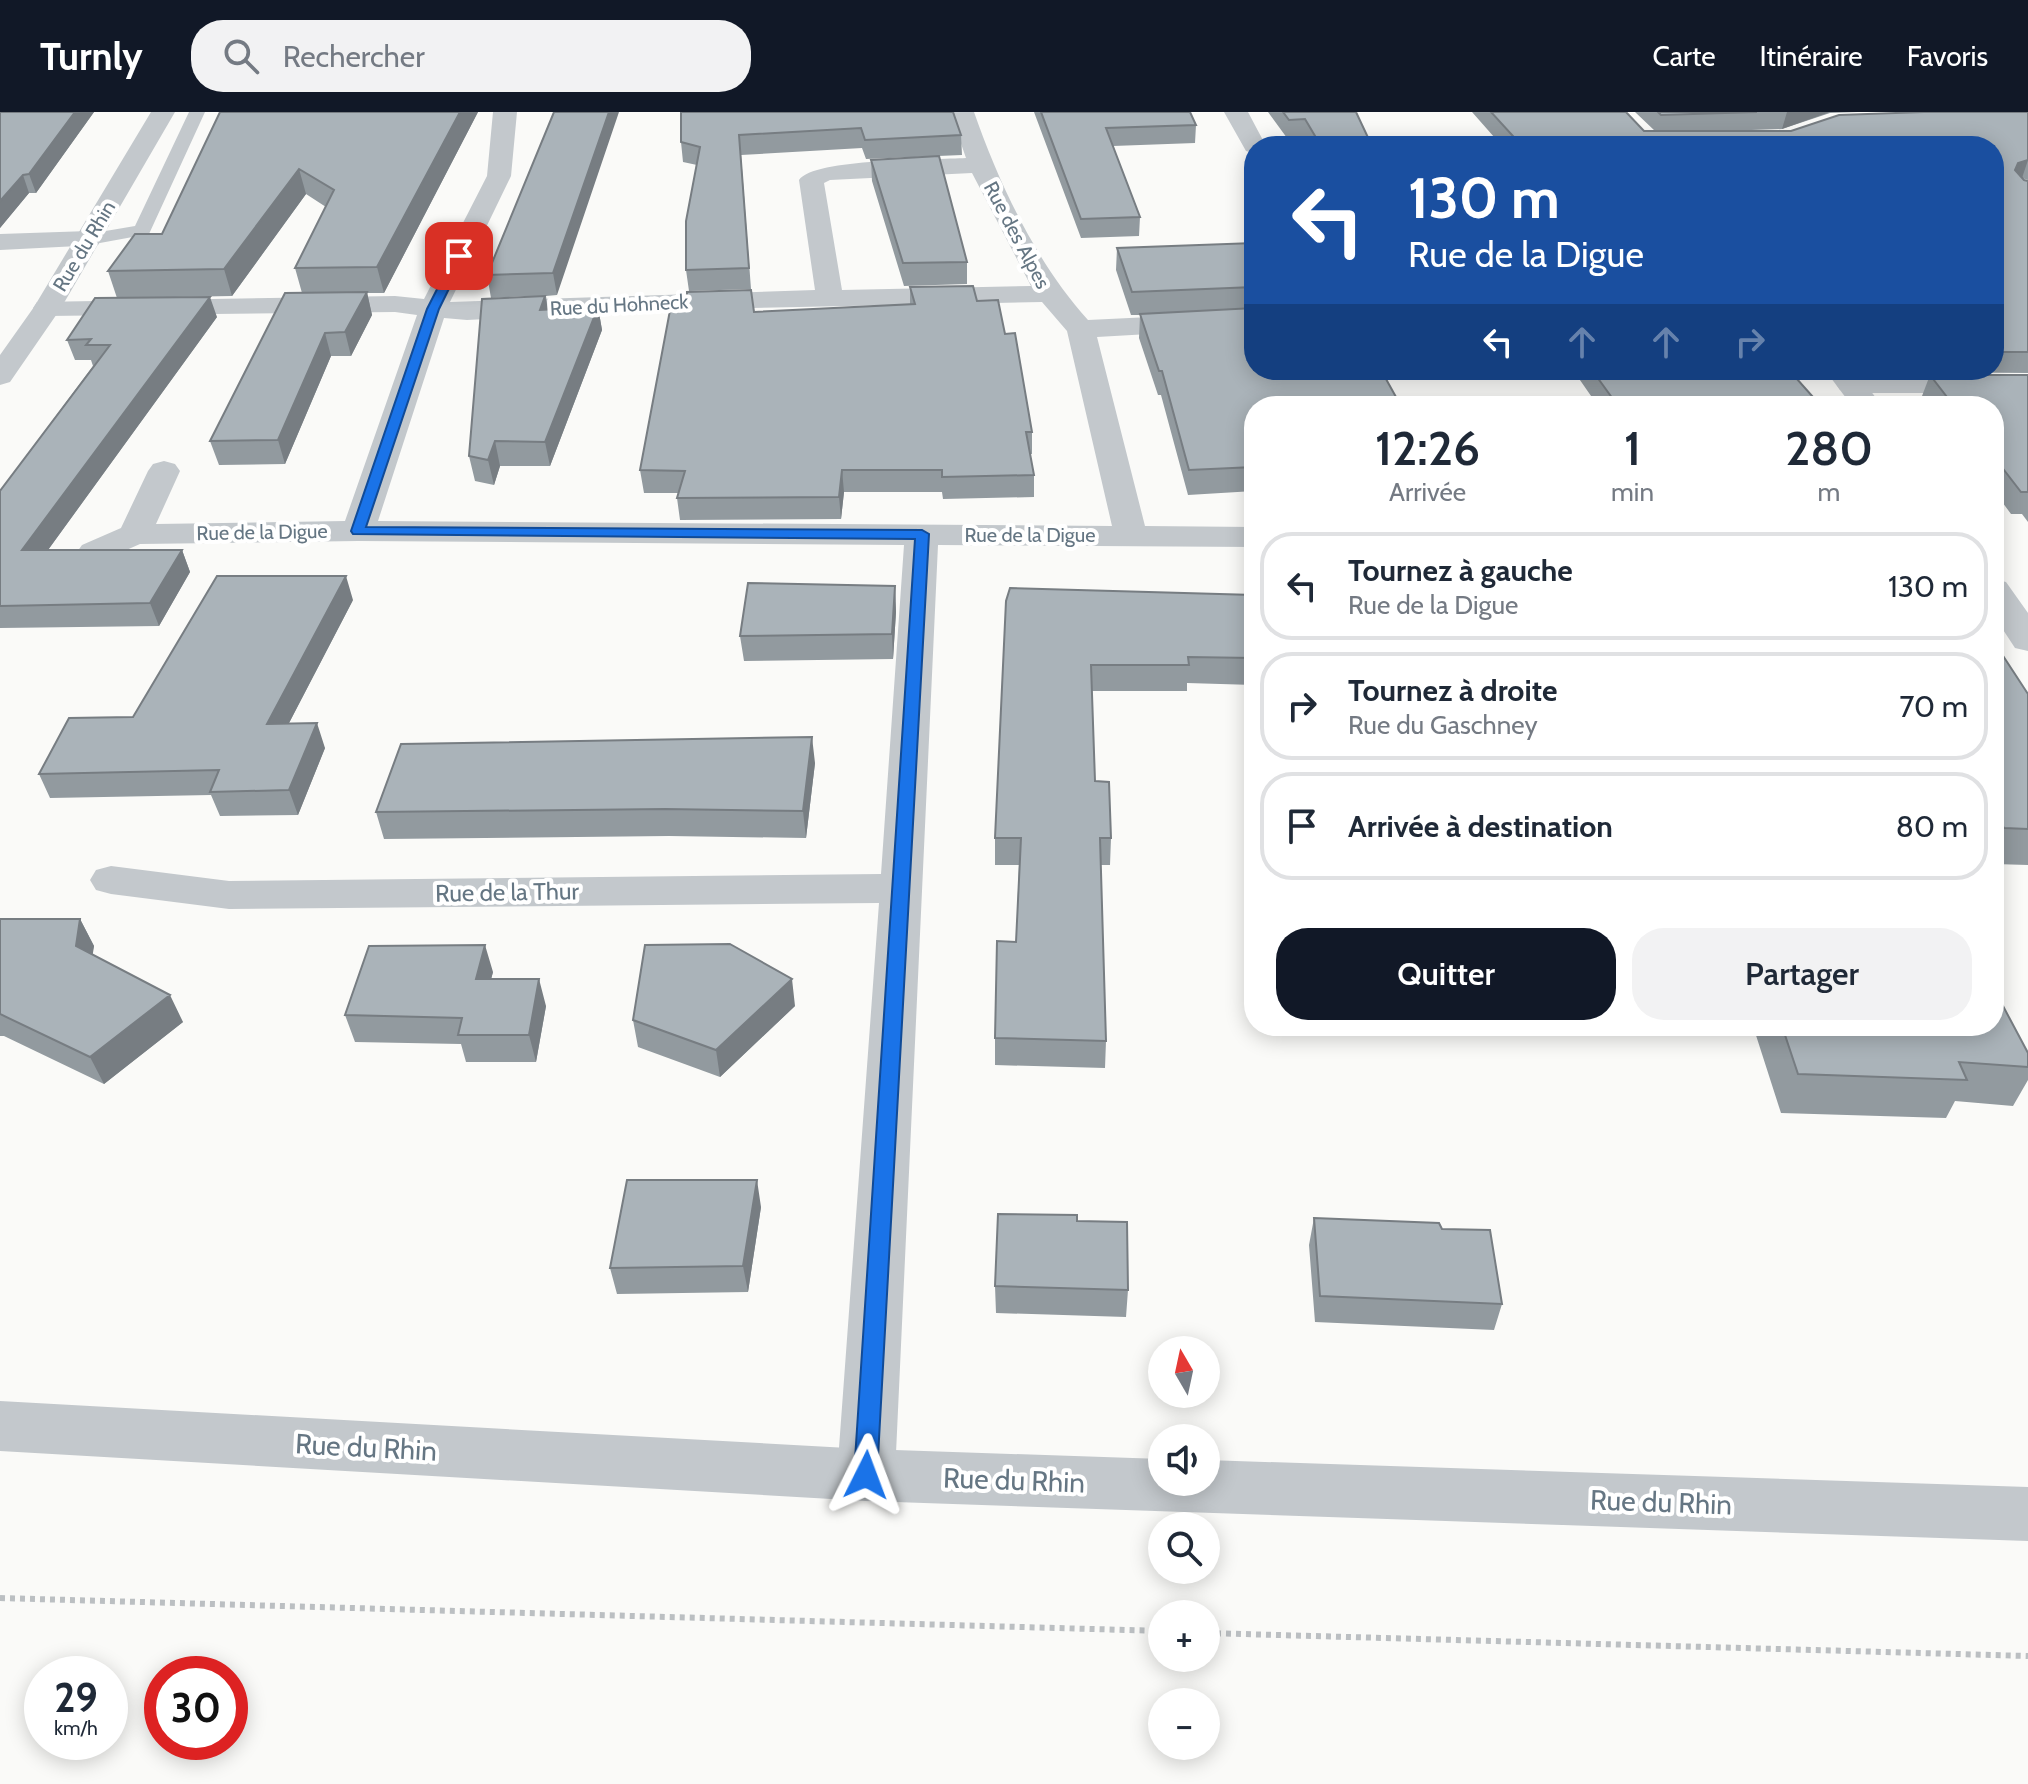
<!DOCTYPE html>
<html lang="fr">
<head>
<meta charset="utf-8">
<style>
  :root { --surface:#fff; --page:#f2f2f3; --text:#1f2937; --muted:#747a83; --line:#e0e1e3; --accent:#111827 }
  body { margin:0; font-family:Cabin,sans-serif; background:var(--page); color:var(--text); height:100vh; display:flex; flex-direction:column; font-size:30px; white-space:nowrap }
  * { box-sizing:border-box; margin:0 }
  p { font-size:26px; color:var(--muted) }
  .icon { flex:none; width:44px; height:44px; fill:none; stroke:currentColor; stroke-width:2; stroke-linecap:round; stroke-linejoin:round }
  .map { position:relative; flex:1; overflow:hidden }
  .sheet { position:absolute; left:1244px; top:284px; width:760px; height:640px; display:flex; flex-direction:column; background:var(--surface); border-radius:32px; box-shadow:0 4px 20px #0003 }
  .sheet>* { flex:none }
  .top-card { position:absolute; left:1244px; top:24px; width:760px; height:244px; border-radius:32px; box-shadow:0 4px 20px #0003; background:#1a4fa0; color:#fff; overflow:hidden }
  .needle { width:52px; rotate:351deg }
  .tools { position:absolute; left:1148px; top:1224px; display:grid; gap:16px }
  .tools a { display:grid; place-items:center; width:72px; height:72px; border-radius:50%; background:var(--surface); box-shadow:0 4px 20px #0003; font-size:40px }
  .speed { position:absolute; left:24px; top:1544px; display:flex; gap:16px; font-size:40px; font-weight:700; text-align:center }
  .speed>* { display:grid; place-content:center; width:104px; height:104px; border-radius:50%; background:var(--surface); box-shadow:0 4px 20px #0003; line-height:1 }
  .speed small { font-size:20px; font-weight:400 }
  .speed .limit { border:12px solid #d22; background:#fff; color:#111 }
  .pin { position:absolute; display:grid; place-items:center; width:68px; height:68px; color:#fff; margin:-34px; border-radius:16px; box-shadow:0 4px 12px #0006 }
  .me { position:absolute; width:88px; margin:-44px; rotate:3deg; stroke-linejoin:round; filter:drop-shadow(0 0 6px #0008) }
  .turn { display:flex; align-items:center; gap:28px; height:168px; padding:0 32px; font-size:36px }
  .turn .icon { width:104px; height:104px; stroke-width:2.5 }
  .turn b { display:block; font-size:56px; line-height:68px }
  .lanes { display:flex; align-items:center; height:76px; padding:0 32px; background:#0003; justify-content:center; gap:40px; direction:ltr }
  .lanes .off { opacity:.35 }
  .eta { display:flex; justify-content:space-evenly; align-items:center; height:136px; text-align:center }
  .eta b { font-size:48px; font-weight:600; line-height:56px }
  .cta { display:flex; gap:16px; margin-top:auto; padding:16px 32px }
  .cta a { flex:1; height:92px; border-radius:32px; background:var(--accent); color:#fff; font-size:32px; font-weight:600; line-height:92px; text-align:center }
  .cta a+a { background:var(--page); color:var(--text) }
  ul { padding:0; list-style:none }
  li { display:flex; align-items:center; gap:24px; height:108px; margin:0 16px 12px; padding:0 16px; border:4px solid var(--line); border-radius:32px }
  li div { flex:1 }
  li b { display:block; font-size:30px }
  li em { font-style:normal }
  header { display:flex; align-items:center; gap:48px; box-sizing:border-box; height:112px; padding:0 40px; background:var(--accent); color:#fff }
  header strong { font-size:38px }
  nav { display:flex; gap:44px; margin-inline-start:auto; font-size:28px }
  .search { width:560px; height:72px; background:var(--page); display:flex; align-items:center; gap:20px; box-sizing:border-box; padding:0 28px; border-radius:32px; color:var(--muted); font-size:30px }
  .map>svg:first-child { display:block }
  .lines { fill:none; stroke-linecap:round; stroke-linejoin:round }
  .path { stroke:#bbbfc2; stroke-width:6; stroke-dasharray:5 5; stroke-linecap:butt }
  .service { fill:#c3c8cc; fill-rule:evenodd }
  .minor { fill:#c3c8cc; fill-rule:evenodd }
  .tertiary { fill:#c3c8cc; fill-rule:evenodd }
  .wall { fill:#929a9f }
  .shaded-wall { fill:#777d82 }
  .building { fill:#aab3b9; stroke:#777d82; stroke-width:2 }
  .route { fill:#1a73e8; stroke:#114b97; stroke-width:2 }
  .labels { text-anchor:middle; dominant-baseline:central; stroke-width:8; stroke-linejoin:round; paint-order:stroke }
  .far-street-label { font-size:20px; fill:#657683; stroke:#fff }
  .street-label { font-size:24px; fill:#657683; stroke:#fff }
  .near-street-label { font-size:28px; fill:#657683; stroke:#fff }
</style>
</head>
<body>
<header>
<strong>Turnly</strong>
<div class="search"><svg class="icon" aria-label="search" viewBox="0 0 24 24"><circle cx="10" cy="10" r="6"/><path d="M15 15l6 6"/></svg>Rechercher</div>
<nav><a>Carte</a><a>Itinéraire</a><a>Favoris</a></nav>
</header>
<div class="map">
<svg width="2028" height="1672" viewBox="0 0 2028 1672">
  <rect width="100%" height="100%" fill="#fafaf8"/>
  <g class="lines">
    <!-- path -->
    <path class="path" d="M0 1486 1162 1519
      M1206 1521 2028 1544"/>
    <!-- service -->
    <path class="service" d="M189 0H205L149 122 89 133 82 131 79 127 82 123 135 114Z"/>
    <!-- minor -->
    <path class="minor" d="M493 0H517L511 64 450 190 815 178 799 68C814 46 935 48 966 46L950 0H974C999 72 1037 152 1088 208L1254 200V216L1097 225 1145 414 1254 415V435L938 433 895 1363 886 1381 866 1389 846 1381 837 1363 879 791 229 797 111 782 96 778 90 768 96 758 111 754 229 769 881 762 904 433 358 429 140 432 106 447 94 450 82 447 77 440 82 433 121 416 148 359 153 352 164 349 175 352 180 359 156 412 345 409 417 203 395 200 47 204 37 202 33 196 37 190 395 184 424 187 487 64ZM972 61 1031 174 842 178 824 71 830 68ZM1042 190 1067 219 1112 414 378 409 444 206 467 208 649 198Z
      M1224 0H1248L1266 34H1254V41L1246 39Z
      M89 119 98 121 102 127 98 133 0 138V122Z
      M1851 263H2028V281H1851L1840 278 1836 272 1840 266Z"/>
    <!-- tertiary -->
    <path class="tertiary" d="M151 0H175L61 196 10 270 0 273V243L34 195Z
      M1825 258H1855L1882 294H1852Z
      M1994 467 2006 470 2028 501V539L2015 536 1994 504Z
      M0 1289 866 1337 1162 1347V1370H1206V1348L2028 1375V1429L866 1389 0 1339Z"/>
  </g>
  <!-- wall -->
  <path class="wall" d="M0 0H94L36 81H29L0 116Z
    M220 0H478L384 181H367L372 203 351 244H331L285 352 219 353 210 329 302 181 295 156 326 95 306 82 232 184 117 186 108 159 162 122Z
    M554 0 557 183 546 184 548 198 598 195 602 218 550 354H500L494 373 475 369 469 344 528 184 491 186 487 163Z
    M681 0 961 23 962 43 866 47 862 36 741 43 751 177 689 179 686 158 697 53 683 50 681 30Z
    M1034 0H1190L1196 13 1195 31 1113 34 1140 105 1139 124 1081 126Z
    M1268 0H1356L1372 34H1308L1303 26H1287Z
    M1472 0H1625L1644 19H1655L1635 0H1858L1830 1 1782 17 1723 19H1791L2028 0V68L2022 66 2024 68 2028 69V261L1904 260 1903 258H1994V34H1502Z
    M871 48 967 150V172L904 174 872 69Z
    M1254 131V379L1188 383 1161 283H1158L1139 226 1140 203H1131L1116 158 1117 136Z
    M910 175 977 189 1005 222 1032 320V342H1030L1034 363V385L943 387 942 380H844L841 407 680 408 677 386 678 381H644L640 358 754 200 910 192Z
    M217 205 48 438H182L190 460 159 514 0 516V379L93 254 91 248H75L67 228Z
    M1573 258H1789L1821 294H1598Z
    M1930 263H2028V410L2022 402H2011L1994 379V294H1930L1922 284Z
    M895 474 896 500 893 547 744 549 740 524Z
    M1254 483V573L1187 571V579H1092L1095 669 1111 726 1110 753H1101L1106 929 1105 956 995 953V926L1016 830 1019 753H995V726L1006 489Z
    M353 488 289 611 325 636 298 703 220 704 211 683 50 686 39 662 133 605Z
    M1994 530 2028 582V753L1994 752Z
    M815 651 806 726 669 724 384 727 376 700Z
    M0 807H80L94 834 92 842 183 910 104 972 4 924H0Z
    M493 860 491 867 546 894 536 950H466L461 932 355 930 345 903Z
    M795 894 720 965 638 935 633 908Z
    M1753 914H1994L2028 941V968L2013 994 1955 989 1946 1006 1781 1001Z
    M761 1095 748 1180 617 1182 610 1156Z
    M1314 1106 1442 1117 1502 1192 1494 1218 1315 1210 1309 1133Z
    M1077 1109 1128 1178 1126 1205 996 1201 995 1174Z"/>
  <!-- shaded-wall -->
  <path class="shaded-wall" d="M75 0H94L36 81 29 62Z
    M460 0H478L384 181 377 155Z
    M609 0H619L557 183 553 161Z
    M1787 0H1830L1782 17Z
    M2028 48 2022 66 2008 76 2018 51Z
    M299 57 306 82 232 184 224 157Z
    M23 63 29 81 0 116V89Z
    M367 180 372 203 351 244 345 220Z
    M545 184 550 206 540 198Z
    M210 185 217 205 32 460 22 438Z
    M598 195 602 218 550 354 545 330Z
    M325 221 331 244 285 352 278 328Z
    M495 329 500 354 494 373 488 348Z
    M842 358 844 380 841 407 839 385Z
    M182 438 190 460 159 514 150 491Z
    M346 464 353 488 276 636 267 612Z
    M895 474 896 500 893 547 892 522Z
    M317 611 325 636 298 703 289 678Z
    M812 625 815 651 806 726 803 699Z
    M80 807 94 834 90 861 76 834Z
    M485 833 493 860 484 894 476 867Z
    M539 867 546 894 536 950 529 923Z
    M792 867 795 894 720 965 716 938Z
    M170 883 183 910 104 972 90 945Z
    M757 1068 761 1095 748 1180 743 1154Z"/>
  <!-- building -->
  <path class="building" d="M0 0H75L29 62 23 63 0 89Z
    M220 0H460L377 155 295 156 334 78 299 57 224 157 108 159 135 122H162Z
    M554 0H609L553 161 487 163Z
    M681 0H953L961 23 865 28 861 16 739 23 749 156 686 158V109L700 35 681 30Z
    M1041 0H1190L1196 13 1106 16 1140 105 1081 107Z
    M1283 0H1356L1372 34H1321L1305 7 1289 8Z
    M1491 0H1626L1644 19H1791L1839 3 1924 0H2028V48L2018 51 2015 58 2024 68 2028 69V240H1994V34H1522Z
    M1658 0H1757L1661 3Z
    M939 44 967 150 903 151 871 48Z
    M1254 131V175L1132 180 1117 136Z
    M973 174 977 189 998 188 1005 222 1015 221 1032 320H1026L1034 363 942 365V358H842L839 385 677 386 685 359 640 358 671 193 687 192V180L751 178 754 200 915 192 910 175Z
    M367 180 345 220 325 221 278 328 210 329 285 181Z
    M545 184 540 198 598 195 545 330 495 329 488 348 469 344 482 187Z
    M210 185 22 438H182L150 491 0 494V379L110 233H86L91 227 67 228 95 186Z
    M1254 196V258H1381L1401 294H1254V355L1189 358 1162 259H1159L1140 202Z
    M1592 258H1789L1821 294H1618Z
    M1930 263H2028V380H2021L1994 345V294H1954Z
    M217 464H346L267 612 317 611 289 678 210 680 219 658 39 662 69 606 133 605Z
    M748 471 895 474 892 522 740 524Z
    M1010 476 1254 483V546L1188 545 1189 553H1091L1095 669 1109 670 1111 726H1100L1106 929 995 926 997 829 1016 830 1021 726H995L1006 489Z
    M1994 530 2028 582V717L2004 716 1994 699Z
    M812 625 803 699 665 697 376 700 401 632Z
    M0 807H80L76 834 170 883 90 945 0 902Z
    M730 832 792 867 716 938 633 908 645 833Z
    M485 833 476 867H539L529 923H458L462 906 345 903 369 834Z
    M1994 877 2028 941V955L1959 950 1967 968 1798 962 1782 914H1994Z
    M627 1068H757L743 1154 610 1156Z
    M998 1102 1077 1103V1109L1127 1110 1128 1178 995 1174Z
    M1314 1106 1439 1111 1442 1117 1490 1118 1502 1192 1320 1184Z"/>
  <!-- route -->
  <path class="route" d="M459 140 465 144 439 197 366 415 922 418 929 422 877 1363 874 1370 866 1373 857 1370 854 1363 915 427 353 422 351 419 427 197 454 144Z"/>
  <g class="labels">
    <!-- far-street labels -->
    <g class="far-street-label">
      <text transform="translate(1017 123) rotate(62)">Rue des Alpes</text>
      <text transform="translate(84 134) rotate(-59)">Rue du Rhin</text>
      <text transform="translate(619 193) rotate(-3)">Rue du Hohneck</text>
      <text transform="translate(262 420) rotate(-1)">Rue de la Digue</text>
      <text x="1030" y="423">Rue de la Digue</text>
    </g>
    <!-- street labels -->
    <g class="street-label">
      <text transform="translate(507 780) rotate(-1)">Rue de la Thur</text>
    </g>
    <!-- near-street labels -->
    <g class="near-street-label">
      <text transform="translate(366 1335) rotate(3)">Rue du Rhin</text>
      <text transform="translate(1014 1368) rotate(2)">Rue du Rhin</text>
      <text transform="translate(1661 1390) rotate(2)">Rue du Rhin</text>
    </g>
  </g>
</svg>
<div class="tools">
<a><svg class="needle" viewBox="-14 -14 28 28"><path d="M0-13l5 13h-10z" fill="#e53935"/><path d="M0 13l5-13h-10z" fill="#747a83"/></svg></a>
<a><svg class="icon" aria-label="sound" viewBox="0 0 24 24"><path d="M4 9h4l5-4v14l-5-4H4zM17 9q2 3 0 6"/></svg></a>
<a><svg class="icon" aria-label="search" viewBox="0 0 24 24"><circle cx="10" cy="10" r="6"/><path d="M15 15l6 6"/></svg></a>
<a>+</a>
<a>−</a>
</div>
<div class="speed"><div>29<small>km/h</small></div><div class="limit">30</div></div>
<div class="pin" style="left:459px;top:144px;background:#d93025"><svg class="icon" aria-label="arrive" viewBox="0 0 24 24"><path d="M6 21V4h12l-3 4 3 4H6"/></svg></div>
<svg class="me" style="left:866px;top:1363px" viewBox="-20 -20 40 40"><path d="M0-17L14 15 0 8-14 15z" fill="#1a73e8" stroke="#fff" stroke-width="4"/></svg>
<div class="top-card">
<div class="turn"><svg class="icon" aria-label="left" viewBox="0 0 24 24"><path d="M17 20v-9H6M10 6l-5 5 5 5"/></svg><div><b>130 m</b>Rue de la Digue</div></div>
<div class="lanes"><svg class="icon" aria-label="left" viewBox="0 0 24 24"><path d="M17 20v-9H6M10 6l-5 5 5 5"/></svg><svg class="icon off" aria-label="ahead" viewBox="0 0 24 24"><path d="M12 20V5M6 11l6-6 6 6"/></svg><svg class="icon off" aria-label="ahead" viewBox="0 0 24 24"><path d="M12 20V5M6 11l6-6 6 6"/></svg><svg class="icon off" aria-label="right" viewBox="0 0 24 24"><path d="M7 20v-9h11M14 6l5 5-5 5"/></svg></div>
</div>
<section class="sheet">
<div class="eta">
<div><b>12:26</b><p>Arrivée</p></div>
<div><b>1</b><p>min</p></div>
<div><b>280</b><p>m</p></div>
</div>
<ul>
<li><svg class="icon" aria-label="left" viewBox="0 0 24 24"><path d="M17 20v-9H6M10 6l-5 5 5 5"/></svg><div><b>Tournez à gauche</b><p>Rue de la Digue</p></div><em>130 m</em></li>
<li><svg class="icon" aria-label="right" viewBox="0 0 24 24"><path d="M7 20v-9h11M14 6l5 5-5 5"/></svg><div><b>Tournez à droite</b><p>Rue du Gaschney</p></div><em>70 m</em></li>
<li><svg class="icon" aria-label="arrive" viewBox="0 0 24 24"><path d="M6 21V4h12l-3 4 3 4H6"/></svg><div><b>Arrivée à destination</b></div><em>80 m</em></li>
</ul>
<div class="cta"><a>Quitter</a><a>Partager</a></div>
</section>
</div>
</body>
</html>
